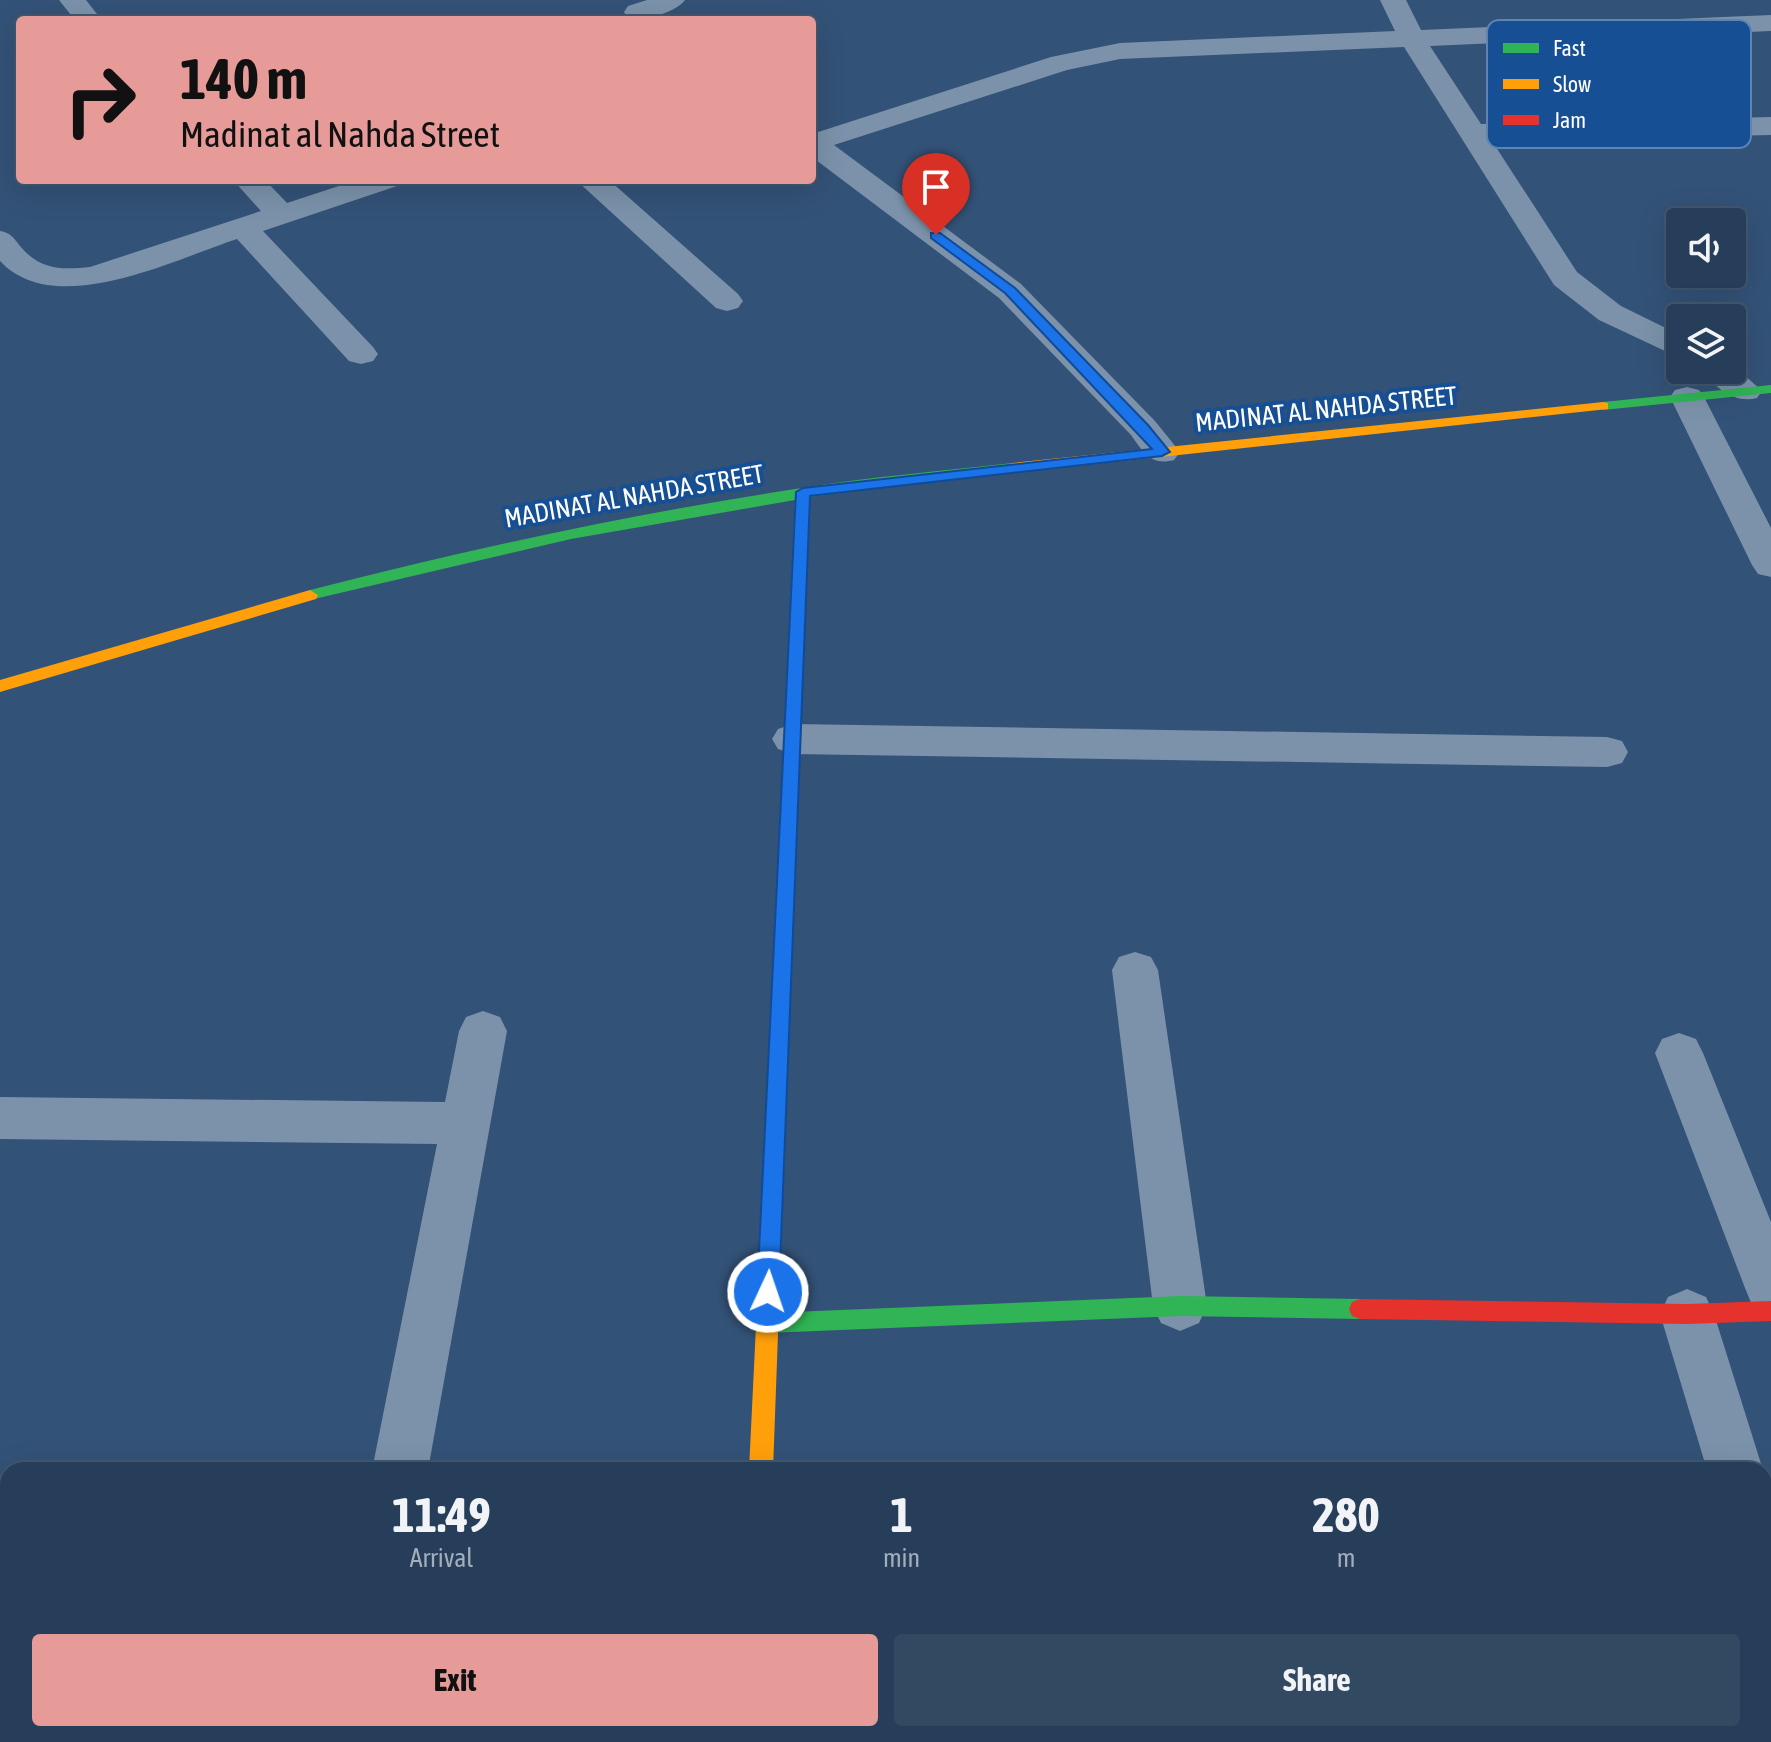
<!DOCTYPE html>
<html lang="en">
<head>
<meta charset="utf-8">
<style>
  :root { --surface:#263e59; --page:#324962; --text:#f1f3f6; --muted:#a4aeba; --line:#42576f; --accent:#e69b98 }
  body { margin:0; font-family:"Asap Condensed",sans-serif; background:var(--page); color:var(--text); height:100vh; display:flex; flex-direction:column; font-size:30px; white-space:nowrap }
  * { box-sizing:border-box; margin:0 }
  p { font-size:26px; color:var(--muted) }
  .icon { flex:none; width:44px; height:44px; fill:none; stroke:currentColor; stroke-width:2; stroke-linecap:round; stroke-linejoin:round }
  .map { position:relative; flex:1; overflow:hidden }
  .sheet { position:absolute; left:0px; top:1462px; width:1772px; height:280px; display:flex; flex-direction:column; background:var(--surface); border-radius:24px 24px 0 0; box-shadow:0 8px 32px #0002,0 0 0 2px var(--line) }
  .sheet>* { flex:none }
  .hud { position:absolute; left:16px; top:16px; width:800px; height:168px; border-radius:8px; box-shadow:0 8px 32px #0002,0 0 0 2px var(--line); background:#e69b98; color:#111; overflow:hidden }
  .buttons { position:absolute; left:1666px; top:208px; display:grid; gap:16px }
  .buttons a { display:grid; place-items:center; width:80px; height:80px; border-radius:8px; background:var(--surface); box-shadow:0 8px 32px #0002,0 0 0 2px var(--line); font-size:40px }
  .pin { position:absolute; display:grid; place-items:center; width:68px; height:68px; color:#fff; margin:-82px -34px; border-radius:50% 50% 50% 0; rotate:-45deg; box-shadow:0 0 8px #0007 }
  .pin .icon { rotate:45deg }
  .me { position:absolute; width:88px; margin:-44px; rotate:3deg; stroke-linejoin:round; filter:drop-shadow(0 0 6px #0008) }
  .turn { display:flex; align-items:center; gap:28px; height:168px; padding:0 32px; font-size:36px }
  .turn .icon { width:104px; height:104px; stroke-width:2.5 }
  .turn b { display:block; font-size:56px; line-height:68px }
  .eta { display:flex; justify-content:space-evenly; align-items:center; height:136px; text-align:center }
  .eta b { font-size:48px; font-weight:700; line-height:56px }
  .primary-button { display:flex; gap:16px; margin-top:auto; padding:16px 32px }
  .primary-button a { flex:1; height:92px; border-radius:8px; background:var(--accent); color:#111; font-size:32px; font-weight:700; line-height:92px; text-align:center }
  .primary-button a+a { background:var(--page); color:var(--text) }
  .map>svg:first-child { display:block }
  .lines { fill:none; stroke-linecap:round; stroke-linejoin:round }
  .street { fill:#7b92aa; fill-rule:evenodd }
  .fast { fill:#30b455; fill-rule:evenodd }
  .slow { fill:#ff9f0a; fill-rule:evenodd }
  .jam { fill:#e5322d; fill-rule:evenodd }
  .route { fill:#1a73e8; stroke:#114b97; stroke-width:2 }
  .labels { text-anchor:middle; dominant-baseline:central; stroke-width:8; stroke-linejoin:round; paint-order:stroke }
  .street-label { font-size:26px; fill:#fff; stroke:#164f94 }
  .key { fill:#164f94; stroke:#5c84b4; stroke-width:2 }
  .key-label { font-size:22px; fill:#fff }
</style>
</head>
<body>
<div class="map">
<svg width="1771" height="1742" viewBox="0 0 1771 1742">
  <rect width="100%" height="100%" fill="#335277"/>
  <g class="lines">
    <!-- street -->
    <path class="street" d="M59 0H86L97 14 93 20H75Z
      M647 0H685C676 13 643 21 628 18L624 12 628 6Z
      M1380 0H1406L1421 30 1771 15V31L1430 46 1481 124 1771 117V135L1492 141 1577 272 1621 306 1680 335V358L1599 320 1554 285 1404 47 1120 59 1067 70 834 145 1021 284 1155 421 1180 452 1174 460C1151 466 1144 453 1131 435L999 298 812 157V134L1051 57 1120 43 1395 31Z
      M233 180H265L287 203 357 180H402L397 186 263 231 373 347 378 354 373 361 361 364 349 361 237 239C173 260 55 320 0 261V231C11 233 13 237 20 246 40 270 61 270 90 267L261 211Z
      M576 180H609L738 294 743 301 738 308 727 311 716 308Z
      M1732 364 1762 391 1757 398C1735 404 1715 388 1702 370H1732Z
      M1687 387 1699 390 1704 397 1771 528V577L1758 574 1752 565 1670 397 1675 390Z
      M793 724 1607 737 1622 741 1628 752 1622 763 1607 767 793 754 778 749 772 739 778 729Z
      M1135 952 1151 957 1158 970 1207 1306 1199 1323 1180 1331 1161 1323 1153 1306 1112 970 1119 957Z
      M483 1011 500 1017 507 1031 428 1470H372L437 1144 0 1139V1097L445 1102 459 1031 466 1017Z
      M1679 1033 1696 1039 1703 1053 1771 1222V1312L1752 1305 1745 1288 1655 1053 1662 1039Z
      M1687 1289 1706 1297 1714 1314 1763 1470H1707L1660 1314 1668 1297Z
      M1764 1534 1771 1537 1770 1613 1764 1611Z
      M0 1660H8V1722H0Z
      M720 1734H782L781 1742H719Z"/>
    <!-- fast -->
    <path class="fast" d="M1771 385V393L1603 410 1596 406 1603 402Z
      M1012 463 1017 465V471L810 497 792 954 790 959H776L774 954 795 500 571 539 310 600 302 595 310 590C472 548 637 513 802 488 870 477 942 471 1012 463Z
      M1180 1296 1360 1299 1368 1302 1371 1309 1368 1316 1360 1319 1180 1316 767 1333 759 1330 756 1323 759 1316 767 1313Z"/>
    <!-- slow -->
    <path class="slow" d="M1603 402 1608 403V409L1012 473 1005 468 1012 463Z
      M310 590 318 595 316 599 0 692V680Z
      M783 947 790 949 792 954 773 1470H749L774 954 776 949Z"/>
    <!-- jam -->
    <path class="jam" d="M1360 1299 1687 1304 1771 1301V1321L1687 1324 1360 1319 1352 1316 1349 1309 1352 1302Z"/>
  </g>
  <!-- route -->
  <path class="route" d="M931 233H940L1015 288 1148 425 1170 452 1162 456 810 496 779 1292 776 1300 768 1302 760 1300 757 1292 796 492 803 488 1152 449 1005 293 931 238Z"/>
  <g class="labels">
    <!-- street labels -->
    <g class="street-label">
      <text transform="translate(1326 409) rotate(-6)">MADINAT AL NAHDA STREET</text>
      <text transform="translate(634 496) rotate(-10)">MADINAT AL NAHDA STREET</text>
    </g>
  </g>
  <!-- legend -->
  <rect x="1487" y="20" width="264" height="128" rx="12" class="key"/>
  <rect x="1503" y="43" width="36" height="10" fill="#30b455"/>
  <rect x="1503" y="79" width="36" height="10" fill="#ff9f0a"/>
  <rect x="1503" y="115" width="36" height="10" fill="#e5322d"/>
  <g class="key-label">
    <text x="1553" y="56">Fast</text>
    <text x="1553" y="92">Slow</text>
    <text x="1553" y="128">Jam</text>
  </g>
</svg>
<div class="buttons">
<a><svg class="icon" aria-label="sound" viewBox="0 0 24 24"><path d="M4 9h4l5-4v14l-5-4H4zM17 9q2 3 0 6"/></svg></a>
<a><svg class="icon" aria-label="layers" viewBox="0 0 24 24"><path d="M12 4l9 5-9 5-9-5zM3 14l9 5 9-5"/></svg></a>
</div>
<div class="pin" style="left:936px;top:235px;background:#d93025"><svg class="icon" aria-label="arrive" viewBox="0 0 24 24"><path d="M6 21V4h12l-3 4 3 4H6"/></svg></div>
<svg class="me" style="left:768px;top:1292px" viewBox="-20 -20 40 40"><circle r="17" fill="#1a73e8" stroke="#fff" stroke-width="3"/><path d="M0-11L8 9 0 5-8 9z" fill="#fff"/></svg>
<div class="hud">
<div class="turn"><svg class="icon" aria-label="right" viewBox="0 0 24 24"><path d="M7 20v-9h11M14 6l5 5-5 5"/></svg><div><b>140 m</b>Madinat al Nahda Street</div></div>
</div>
<section class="sheet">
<div class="eta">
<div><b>11:49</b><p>Arrival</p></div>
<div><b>1</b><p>min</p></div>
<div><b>280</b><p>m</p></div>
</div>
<div class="primary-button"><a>Exit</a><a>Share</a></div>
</section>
</div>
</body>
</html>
